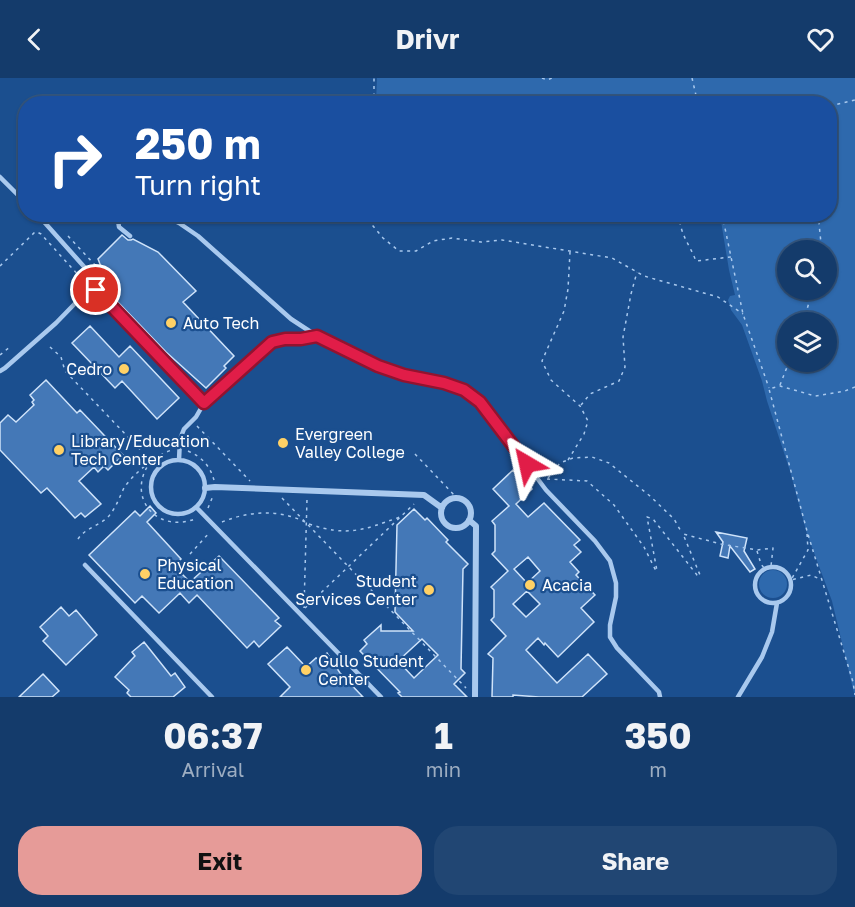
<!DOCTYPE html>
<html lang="en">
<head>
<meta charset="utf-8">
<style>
  :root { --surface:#143b6b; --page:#214673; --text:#f1f3f6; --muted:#9dadc1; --line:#33557e; --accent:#e69b98 }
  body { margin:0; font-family:"Golos Text",sans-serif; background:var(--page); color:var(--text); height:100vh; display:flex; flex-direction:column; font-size:22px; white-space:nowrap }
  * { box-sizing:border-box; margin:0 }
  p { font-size:20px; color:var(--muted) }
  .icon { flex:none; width:33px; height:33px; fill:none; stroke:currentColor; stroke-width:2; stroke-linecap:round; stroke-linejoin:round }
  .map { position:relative; height:619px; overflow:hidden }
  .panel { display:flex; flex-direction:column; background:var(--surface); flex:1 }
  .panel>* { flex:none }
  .guide { position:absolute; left:18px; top:18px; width:819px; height:126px; border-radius:24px; box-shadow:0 2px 4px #0004,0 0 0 2px var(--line); background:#1a4fa0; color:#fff; overflow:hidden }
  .controls { position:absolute; left:777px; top:162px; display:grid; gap:12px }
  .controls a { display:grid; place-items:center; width:60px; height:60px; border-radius:50%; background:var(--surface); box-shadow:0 2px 4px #0004,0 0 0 2px var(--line); font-size:30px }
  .pin { position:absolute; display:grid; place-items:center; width:51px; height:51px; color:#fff; margin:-26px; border:3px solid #fff; border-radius:50%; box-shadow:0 2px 6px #0007 }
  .me { position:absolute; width:66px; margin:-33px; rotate:324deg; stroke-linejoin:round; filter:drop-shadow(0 0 4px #0008) }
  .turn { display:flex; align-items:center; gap:21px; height:126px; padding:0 18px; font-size:27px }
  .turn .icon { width:78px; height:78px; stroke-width:2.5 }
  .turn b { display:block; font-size:42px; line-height:51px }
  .eta { display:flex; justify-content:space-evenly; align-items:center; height:102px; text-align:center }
  .eta b { font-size:36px; font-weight:700; line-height:42px }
  .action { display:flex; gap:12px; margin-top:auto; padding:12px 18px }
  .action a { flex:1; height:69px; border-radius:24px; background:var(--accent); color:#111; font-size:24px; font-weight:700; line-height:69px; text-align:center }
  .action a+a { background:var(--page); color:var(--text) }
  header { display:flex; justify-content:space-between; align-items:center; height:78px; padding:0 18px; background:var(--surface); font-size:27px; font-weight:700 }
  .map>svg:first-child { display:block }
  .green { fill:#2e69ad; fill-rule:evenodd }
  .building { fill:#4478b7; stroke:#cfe3fa; stroke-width:1.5; fill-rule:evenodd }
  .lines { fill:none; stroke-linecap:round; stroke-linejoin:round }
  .path { stroke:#a9c9ee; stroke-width:1.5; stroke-dasharray:3 4.5; stroke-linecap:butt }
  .lane { stroke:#a9c9ee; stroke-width:4.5 }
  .street { stroke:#a9c9ee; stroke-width:6 }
  .route-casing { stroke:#92132f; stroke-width:15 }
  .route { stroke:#e11d48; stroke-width:10 }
  .poi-dot { fill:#ffd166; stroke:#1b4f8f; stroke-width:2 }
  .labels { text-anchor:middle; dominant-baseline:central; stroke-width:4.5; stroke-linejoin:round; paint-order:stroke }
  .poi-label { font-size:16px; fill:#fff; stroke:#1b4f8f; text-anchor:start }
</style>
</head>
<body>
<header><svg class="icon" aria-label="back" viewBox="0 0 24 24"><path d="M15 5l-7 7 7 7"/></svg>Drivr<svg class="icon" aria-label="heart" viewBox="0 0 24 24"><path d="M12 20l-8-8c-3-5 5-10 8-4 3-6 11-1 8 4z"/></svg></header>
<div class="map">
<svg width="855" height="619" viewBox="0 0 855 619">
  <rect width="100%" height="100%" fill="#1b4f8f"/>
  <!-- green -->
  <path class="green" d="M377 0H855V619L832 523 807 456 790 393 767 323 762 303 742 247 731 232 728 222 730 218 735 217 729 192 720 137 830 136V26L376 25ZM788 172H826V212H788ZM788 244H826V284H788Z
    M759 506a14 14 0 1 1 28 0a14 14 0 1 1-28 0Z"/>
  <!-- building -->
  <path class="building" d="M122 157 128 162H131L133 161 158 174 196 213 183 224 234 278 224 288 226 290 206 310 166 274 113 219 98 181Z
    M90 248 119 279 130 268 179 320 157 341 122 303 115 310 72 265Z
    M46 302 77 335 80 332 123 377 108 392 104 388 98 394 94 389 79 403 101 426 85 439 81 435 75 440 47 410 41 415 0 372V345L8 337 16 344 34 327 32 324 34 322 30 317Z
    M513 392 532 411 516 426 528 439 544 425 580 462 574 467 581 474 570 484 579 494 576 497 595 517 581 530 594 544 558 579 545 565 544 567 538 560 526 572 557 605 588 576 607 596 582 619H539L513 617V619H492L493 580 488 576 506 558 491 542 494 539V512L491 509 508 493 492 476 495 473V447L492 443 509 428 493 411ZM528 479 540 493 527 505 514 491ZM527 513 540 526 526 539 513 526Z
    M150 428 156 435 147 444 181 481 174 488 190 504 219 478 279 540 275 543 281 548 259 569 254 563 247 570 197 517 189 525 180 515 159 535 142 518 135 525 89 477 135 433 140 438Z
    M414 431 425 442 427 440 448 462 446 464 468 486 463 491 461 591 465 595 454 606 467 619H402L398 615 400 614 360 573 367 566 364 562 381 547V553H413L395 534 397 447ZM422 561 438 577 414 600 398 583Z
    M716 454 747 460 744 473 755 491 750 494 730 468 728 480 720 478 723 464Z
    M61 529 69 538 76 532 97 557 66 587 43 563 48 558 40 549Z
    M144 564 171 598 175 595 185 609 173 619H131L127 615 129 612 115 599 135 578 132 574Z
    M287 569 306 589 316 580 318 581 327 575 340 595 363 619H280L290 609 268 586Z
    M43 596 59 613 52 619H19Z"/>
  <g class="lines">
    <!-- path -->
    <path class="path" d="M542 0 547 2 552 0
      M692 0 698 26
      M374 26V0
      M830 28 855 22
      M363 136 383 160 399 173H416L433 163 452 160 481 164 502 162 612 180 644 198 718 219 743 236
      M679 136C680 157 689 165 696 183L731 179
      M722 136 743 236 769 310
      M818 136 821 165 820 172
      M68 158 96 188 100 193V203
      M0 188 35 154H37L41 156 80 199
      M803 244 813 212
      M50 269 61 279 65 293 150 382
      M0 277 11 268
      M780 307 789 284
      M855 309 845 313 815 318 780 308 769 311 807 453 853 604 855 617
      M581 327 590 316 619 303 625 289 623 259 631 216 637 194
      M197 348 250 403
      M188 373C202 379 210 388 214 402
      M415 376 457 420
      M568 382 584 356 588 343 580 328 551 302 542 283 564 233 568 211 570 174
      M151 383C125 417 155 456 195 441
      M548 400 560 385 573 380 592 379 609 385 650 418 674 441 682 455
      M547 401 587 403 614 427 644 469 655 491 657 493 647 439 653 441 697 497 700 498V497L683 456 721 466 757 472 773 470 771 488
      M282 420 466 610
      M208 430 213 418
      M222 444C249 433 279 431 305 444
      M309 446C348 459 363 452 400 439
      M807 456 808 472 791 502 811 497 822 502
      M78 461C85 450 99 448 108 439 116 430 119 420 124 410 132 397 157 376 172 372
      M757 473 761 486 764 490
      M190 476 210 454
      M304 530 307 421
      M305 530 414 426"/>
    <!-- lane -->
    <path class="lane" d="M0 99 26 125
      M37 136 87 192 92 208 204 325
      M117 136 119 149 130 158
      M161 136 179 145 198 158 291 241 317 258 378 288 404 297 444 305 464 312 480 324 546 412 595 463 610 483 616 505V519L610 547V559L617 570 659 614 660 619
      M0 293 5 290 56 245 92 208
      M179 382 180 361 184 351 196 339 204 325 263 271C279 259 284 263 301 261 306 261 311 259 316 258
      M151 409a27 27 0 1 1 54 0a27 27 0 1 1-54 0Z
      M196 429 381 619
      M85 487 212 619
      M755 507a18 18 0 1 1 36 0a18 18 0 1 1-36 0Z
      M738 619 762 579 772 554 777 525"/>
    <!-- street -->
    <path class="street" d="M205 410 215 409 424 417 442 430
      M441 435a15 15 0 1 1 30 0a15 15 0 1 1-30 0Z
      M469 442 476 448 475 619"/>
  </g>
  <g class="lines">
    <!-- route casing -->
    <g class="route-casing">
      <path id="route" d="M96 212 204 325 272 264 285 261H301L317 258 378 288 404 297 444 305 464 312 480 324 527 386"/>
    </g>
    <!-- route -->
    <use href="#route" class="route"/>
  </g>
  <!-- markers -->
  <g class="poi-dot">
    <circle cx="171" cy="245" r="6"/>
    <circle cx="124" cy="291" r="6"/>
    <circle cx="283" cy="365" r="6"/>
    <circle cx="59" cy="372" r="6"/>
    <circle cx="145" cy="496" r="6"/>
    <circle cx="530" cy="507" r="6"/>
    <circle cx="429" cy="512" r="6"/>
    <circle cx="306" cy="592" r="6"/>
  </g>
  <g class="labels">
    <!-- poi labels -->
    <g class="poi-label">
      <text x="183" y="245">Auto Tech</text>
      <text x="112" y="291" text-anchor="end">Cedro</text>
      <text x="295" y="356">Evergreen<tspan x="295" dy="18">Valley College</tspan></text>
      <text x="71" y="363">Library/Education<tspan x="71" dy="18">Tech Center</tspan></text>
      <text x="157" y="487">Physical<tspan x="157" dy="18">Education</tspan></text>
      <text x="417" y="503" text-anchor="end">Student<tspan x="417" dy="18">Services Center</tspan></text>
      <text x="542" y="507">Acacia</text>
      <text x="318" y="583">Gullo Student<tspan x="318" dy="18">Center</tspan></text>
    </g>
  </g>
</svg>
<div class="controls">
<a><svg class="icon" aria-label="search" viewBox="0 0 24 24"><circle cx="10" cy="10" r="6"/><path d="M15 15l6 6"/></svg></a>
<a><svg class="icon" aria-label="layers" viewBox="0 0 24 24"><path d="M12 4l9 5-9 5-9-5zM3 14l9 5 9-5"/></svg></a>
</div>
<div class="pin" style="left:96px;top:212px;background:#d93025"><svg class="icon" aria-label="arrive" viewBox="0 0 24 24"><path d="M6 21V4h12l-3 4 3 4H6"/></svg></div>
<svg class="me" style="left:527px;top:386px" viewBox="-20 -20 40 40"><path d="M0-17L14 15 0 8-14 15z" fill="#e11d48" stroke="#fff" stroke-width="4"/></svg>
<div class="guide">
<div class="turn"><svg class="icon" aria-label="right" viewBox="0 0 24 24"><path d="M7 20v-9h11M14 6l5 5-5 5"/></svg><div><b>250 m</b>Turn right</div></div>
</div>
</div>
<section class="panel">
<div class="eta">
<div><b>06:37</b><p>Arrival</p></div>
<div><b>1</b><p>min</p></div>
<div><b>350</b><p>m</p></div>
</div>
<div class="action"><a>Exit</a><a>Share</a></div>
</section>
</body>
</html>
